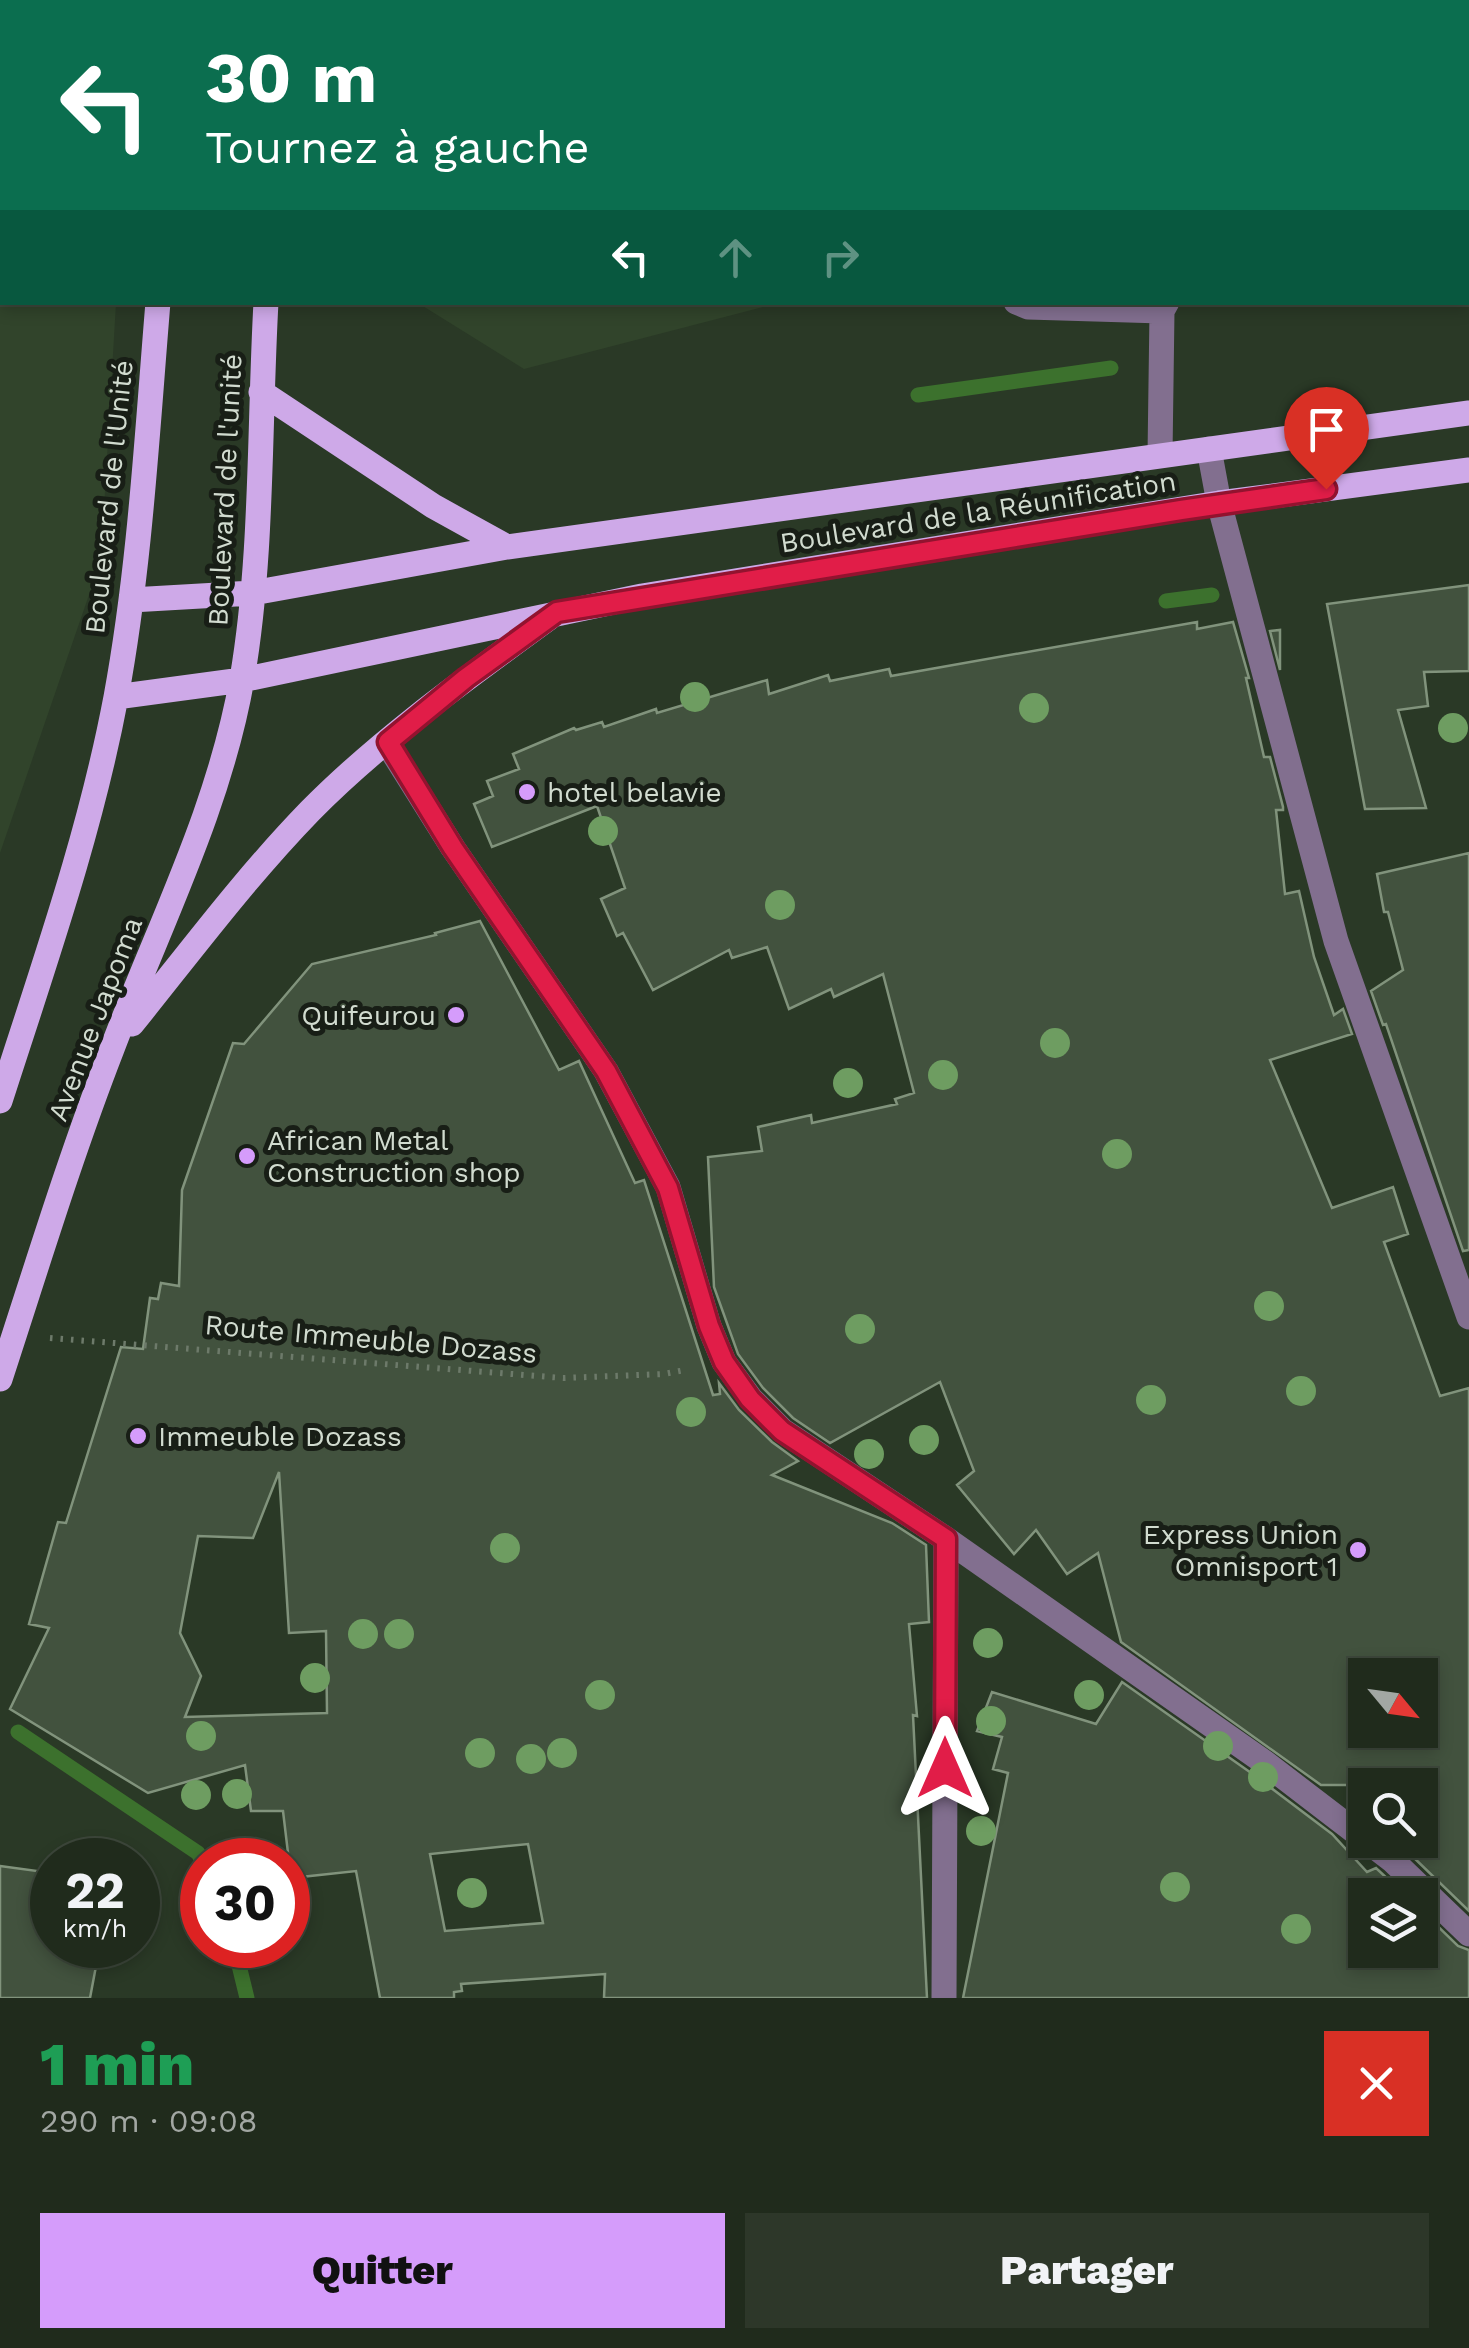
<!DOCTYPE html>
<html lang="fr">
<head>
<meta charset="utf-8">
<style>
  :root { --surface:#202b1c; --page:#2d3729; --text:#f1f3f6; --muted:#a2a7a3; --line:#3d473b; --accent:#d59cfb }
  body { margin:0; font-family:"Work Sans",sans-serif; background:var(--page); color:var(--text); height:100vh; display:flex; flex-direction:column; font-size:38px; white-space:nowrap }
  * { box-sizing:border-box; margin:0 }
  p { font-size:32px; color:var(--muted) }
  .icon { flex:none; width:55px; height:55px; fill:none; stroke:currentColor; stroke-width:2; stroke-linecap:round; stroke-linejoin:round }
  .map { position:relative; height:1998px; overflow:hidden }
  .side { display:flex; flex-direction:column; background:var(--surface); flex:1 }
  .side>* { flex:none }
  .top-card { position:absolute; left:0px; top:0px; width:1470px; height:305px; box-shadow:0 5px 15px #0003,0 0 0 2px var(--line); background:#0b6e4f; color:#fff; overflow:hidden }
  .needle { width:65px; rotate:119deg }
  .buttons { position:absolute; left:1348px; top:1658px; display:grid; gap:20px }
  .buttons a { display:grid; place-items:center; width:90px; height:90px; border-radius:0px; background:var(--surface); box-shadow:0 5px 15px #0003,0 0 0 2px var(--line); font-size:50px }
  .speed { position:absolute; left:30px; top:1838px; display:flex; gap:20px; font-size:50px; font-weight:700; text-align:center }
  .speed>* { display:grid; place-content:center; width:130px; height:130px; border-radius:50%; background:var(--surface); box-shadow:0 5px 15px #0003,0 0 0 2px var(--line); line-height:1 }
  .speed small { font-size:25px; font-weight:400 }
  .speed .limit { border:15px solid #d22; background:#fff; color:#111 }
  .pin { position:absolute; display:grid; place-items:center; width:85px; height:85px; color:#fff; margin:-102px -42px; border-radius:50% 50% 50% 0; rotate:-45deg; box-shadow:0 0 10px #0007 }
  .pin .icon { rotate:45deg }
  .me { position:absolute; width:110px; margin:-55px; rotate:0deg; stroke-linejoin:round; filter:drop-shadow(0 0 8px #0008) }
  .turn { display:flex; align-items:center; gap:35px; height:210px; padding:0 40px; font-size:45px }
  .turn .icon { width:130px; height:130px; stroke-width:2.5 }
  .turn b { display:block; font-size:70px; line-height:85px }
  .lanes { display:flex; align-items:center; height:95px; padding:0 40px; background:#0003; justify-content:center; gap:50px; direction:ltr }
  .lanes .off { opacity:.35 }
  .round { display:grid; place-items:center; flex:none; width:105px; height:105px; border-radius:0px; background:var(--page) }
  .headline { display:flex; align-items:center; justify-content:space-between; height:170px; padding:0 40px }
  h1 { font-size:60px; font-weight:800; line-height:75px; color:#1e9e55 }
  .button { display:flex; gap:20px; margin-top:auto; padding:20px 40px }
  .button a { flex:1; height:115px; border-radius:0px; background:var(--accent); color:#111; font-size:40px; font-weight:800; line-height:115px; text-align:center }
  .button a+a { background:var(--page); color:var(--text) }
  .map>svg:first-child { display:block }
  .built { fill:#31442b }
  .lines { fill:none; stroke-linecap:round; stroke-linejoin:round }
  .stream { stroke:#3c712d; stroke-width:15 }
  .building { fill:#42523e; stroke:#81937c; stroke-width:2.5; fill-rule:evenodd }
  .path { stroke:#6d7a6a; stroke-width:6; stroke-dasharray:2.5 8; stroke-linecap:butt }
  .minor { stroke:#826f8f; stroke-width:25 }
  .major { stroke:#cea9e8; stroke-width:25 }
  .tree { fill:#6e9d61 }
  .route-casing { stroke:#92132f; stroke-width:25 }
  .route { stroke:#e11d48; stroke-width:18 }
  .poi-dot { fill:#d59cfb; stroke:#181e16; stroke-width:4 }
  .labels { text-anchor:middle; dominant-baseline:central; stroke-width:10; stroke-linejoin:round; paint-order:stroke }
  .street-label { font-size:28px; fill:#d1dbcf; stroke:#181e16 }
  .poi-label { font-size:28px; fill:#d1dbcf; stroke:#181e16; text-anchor:start }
</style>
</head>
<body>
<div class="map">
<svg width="1469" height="1998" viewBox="0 0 1469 1998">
  <rect width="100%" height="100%" fill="#2a3926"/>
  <!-- built -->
  <path class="built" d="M0 0H133L2 2V302L116 303 101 560 0 853Z
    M441 0H1415L441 2Z
    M418 303H778L524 369Z"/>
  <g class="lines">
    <!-- stream -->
    <path class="stream" d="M918 395 1111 368
      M1166 601 1212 595
      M18 1732 198 1853 202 1861
      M234 1945 247 1998"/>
  </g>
  <!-- building -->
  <path class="building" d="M1469 585V671L1424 672 1428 706 1398 710 1426 808 1365 809 1327 604Z
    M1197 622V629L1233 622 1249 678H1246L1264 757H1270L1283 807V810H1276L1285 894 1299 891 1314 957 1334 1015 1343 1009 1352 1034 1270 1060 1332 1208 1393 1187 1408 1234 1384 1242 1440 1396 1469 1388V1911L1411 1855 1420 1852V1785H1321L1121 1642 1098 1553 1067 1574 1036 1530 1014 1554 957 1485 974 1471 940 1382 830 1443 793 1418 763 1388 738 1354 714 1287 708 1157 762 1151 758 1127 811 1115 812 1123 897 1104 895 1099 914 1093 883 974 834 997 831 989 789 1009 767 947 732 958 729 950 653 990 623 933 617 936 601 899 625 888 597 806 492 847 474 804 493 796 487 781 519 769 513 754 574 728 576 730 602 722 604 727 656 709 657 713 767 680 769 694 828 675 830 681 889 669 891 676ZM1365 1675H1420V1730H1365Z
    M1280 630V670L1270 631Z
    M1469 853V1250L1463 1251 1386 1024 1383 1025 1371 991 1403 970 1388 912H1384L1377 874Z
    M480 921 559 1070 579 1061 635 1183 644 1180 713 1395 720 1394 719 1383 739 1410 772 1442 798 1461 772 1475 892 1523 926 1545 929 1622 909 1624 917 1716 913 1715 927 1998H604L605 1974 461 1984 462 1991 454 1992V1998H380L356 1871 291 1878 283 1811H251L245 1765 148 1793 10 1709 49 1628 29 1624 58 1522 66 1523 121 1347 143 1349 150 1298 158 1299 161 1283 179 1286 182 1190 233 1043 244 1044 312 964 436 935 435 933ZM279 1472 289 1633 326 1631 327 1713 185 1717 201 1676 180 1633 198 1536 253 1538ZM528 1844 543 1923 445 1931 430 1854Z
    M1122 1682 1254 1775 1332 1834 1367 1872 1376 1868 1405 1895H1365V1950H1420V1909L1458 1946 1469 1950V1998H963L1008 1773 993 1769 1002 1737 977 1731 992 1692 1096 1724Z
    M0 1866 52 1873V1945H100L90 1998H0Z"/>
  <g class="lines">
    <!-- path -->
    <path class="path" d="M50 1338 563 1378 664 1374 685 1370"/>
    <!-- minor -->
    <path class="minor" d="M637 0 640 2
      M1468 99 1469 98
      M1016 302 1028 307 1162 311
      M1209 449 1219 503 1336 941 1469 1317
      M1160 455 1162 311 1167 302
      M387 743 453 848 606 1071 668 1187 709 1326 724 1362 751 1399 783 1431 946 1539 1264 1762 1392 1860 1469 1934
      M944 1998 946 1539"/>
    <!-- major -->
    <path class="major" d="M186 2 187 0
      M284 2V0
      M261 392 433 506 507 547
      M131 600 253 593 507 547 1469 413
      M116 697 242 680 642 596 1219 503 1469 470
      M132 1024C190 952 245 878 310 811 381 739 467 678 549 618
      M0 1101C43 967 90 835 116 697 140 567 147 434 158 302
      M0 1379C36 1269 70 1157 112 1049 158 927 219 810 242 679 263 556 259 427 266 302"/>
  </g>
  <!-- trees -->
  <g class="tree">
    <circle cx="695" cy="697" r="15"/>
    <circle cx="1034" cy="708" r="15"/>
    <circle cx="1453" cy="728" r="15"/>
    <circle cx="603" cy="831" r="15"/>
    <circle cx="780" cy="905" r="15"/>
    <circle cx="1055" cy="1043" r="15"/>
    <circle cx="943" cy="1075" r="15"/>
    <circle cx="848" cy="1083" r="15"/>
    <circle cx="1117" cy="1154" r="15"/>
    <circle cx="1269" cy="1306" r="15"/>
    <circle cx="860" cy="1329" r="15"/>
    <circle cx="1301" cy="1391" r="15"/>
    <circle cx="1151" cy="1400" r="15"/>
    <circle cx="691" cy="1412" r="15"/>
    <circle cx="924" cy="1440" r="15"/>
    <circle cx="869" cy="1454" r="15"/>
    <circle cx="505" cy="1548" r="15"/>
    <circle cx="363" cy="1634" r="15"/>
    <circle cx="399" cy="1634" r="15"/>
    <circle cx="988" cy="1643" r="15"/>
    <circle cx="315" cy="1678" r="15"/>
    <circle cx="600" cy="1695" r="15"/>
    <circle cx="1089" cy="1695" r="15"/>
    <circle cx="991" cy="1721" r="15"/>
    <circle cx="201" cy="1736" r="15"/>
    <circle cx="1218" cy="1746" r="15"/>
    <circle cx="480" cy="1753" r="15"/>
    <circle cx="562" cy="1753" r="15"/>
    <circle cx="531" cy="1759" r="15"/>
    <circle cx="1263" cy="1777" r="15"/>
    <circle cx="237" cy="1794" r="15"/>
    <circle cx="196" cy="1795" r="15"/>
    <circle cx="981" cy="1831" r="15"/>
    <circle cx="1175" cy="1887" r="15"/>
    <circle cx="472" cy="1893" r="15"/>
    <circle cx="1296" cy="1929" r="15"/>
  </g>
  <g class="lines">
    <!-- route casing -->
    <g class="route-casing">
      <path id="route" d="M945 1768 946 1539 782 1431 750 1399 724 1362 709 1326 668 1188 606 1071 453 848 388 742 466 678 557 612 1181 510 1326 489"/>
    </g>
    <!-- route -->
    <use href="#route" class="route"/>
  </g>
  <!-- markers -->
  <g class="poi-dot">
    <circle cx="527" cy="792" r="10"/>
    <circle cx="456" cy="1015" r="10"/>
    <circle cx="247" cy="1156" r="10"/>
    <circle cx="138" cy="1436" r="10"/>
    <circle cx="1358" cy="1550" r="10"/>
  </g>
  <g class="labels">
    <!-- street labels -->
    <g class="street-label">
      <text transform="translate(225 490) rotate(-87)">Boulevard de l'unité</text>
      <text transform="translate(109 497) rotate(-84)">Boulevard de l'Unité</text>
      <text transform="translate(978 512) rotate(-9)">Boulevard de la Réunification</text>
      <text transform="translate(95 1019) rotate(-69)">Avenue Japoma</text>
      <text transform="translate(371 1339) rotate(5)">Route Immeuble Dozass</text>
    </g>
    <!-- poi labels -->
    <g class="poi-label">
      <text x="547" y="792">hotel belavie</text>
      <text x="436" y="1015" text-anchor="end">Quifeurou</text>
      <text x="267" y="1140">African Metal<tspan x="267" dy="32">Construction shop</tspan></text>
      <text x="158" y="1436">Immeuble Dozass</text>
      <text x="1338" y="1534" text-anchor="end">Express Union<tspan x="1338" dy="32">Omnisport 1</tspan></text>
    </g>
  </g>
</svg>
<div class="buttons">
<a><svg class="needle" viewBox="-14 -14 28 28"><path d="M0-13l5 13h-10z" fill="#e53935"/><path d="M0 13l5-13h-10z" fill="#a2a7a3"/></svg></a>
<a><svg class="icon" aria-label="search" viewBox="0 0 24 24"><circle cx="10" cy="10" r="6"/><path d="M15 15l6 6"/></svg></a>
<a><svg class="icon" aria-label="layers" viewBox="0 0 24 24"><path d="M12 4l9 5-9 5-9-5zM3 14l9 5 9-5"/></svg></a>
</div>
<div class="speed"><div>22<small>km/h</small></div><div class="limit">30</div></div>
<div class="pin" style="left:1326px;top:489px;background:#d93025"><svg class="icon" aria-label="arrive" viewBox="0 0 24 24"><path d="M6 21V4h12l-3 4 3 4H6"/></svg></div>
<svg class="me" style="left:945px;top:1768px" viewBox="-20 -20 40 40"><path d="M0-17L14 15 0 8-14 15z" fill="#e11d48" stroke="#fff" stroke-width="4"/></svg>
<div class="top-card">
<div class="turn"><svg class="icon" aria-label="left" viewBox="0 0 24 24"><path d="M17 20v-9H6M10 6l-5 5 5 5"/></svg><div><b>30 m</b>Tournez à gauche</div></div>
<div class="lanes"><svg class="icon" aria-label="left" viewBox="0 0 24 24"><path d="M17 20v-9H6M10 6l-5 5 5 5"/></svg><svg class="icon off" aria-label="ahead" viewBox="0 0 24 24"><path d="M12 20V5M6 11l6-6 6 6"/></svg><svg class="icon off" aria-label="right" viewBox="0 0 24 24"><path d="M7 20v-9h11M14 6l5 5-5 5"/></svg></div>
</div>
</div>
<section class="side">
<div class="headline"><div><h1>1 min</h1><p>290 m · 09:08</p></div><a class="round" style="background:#d93025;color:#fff"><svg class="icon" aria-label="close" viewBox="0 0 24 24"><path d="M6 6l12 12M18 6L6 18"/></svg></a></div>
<div class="button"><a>Quitter</a><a>Partager</a></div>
</section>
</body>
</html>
